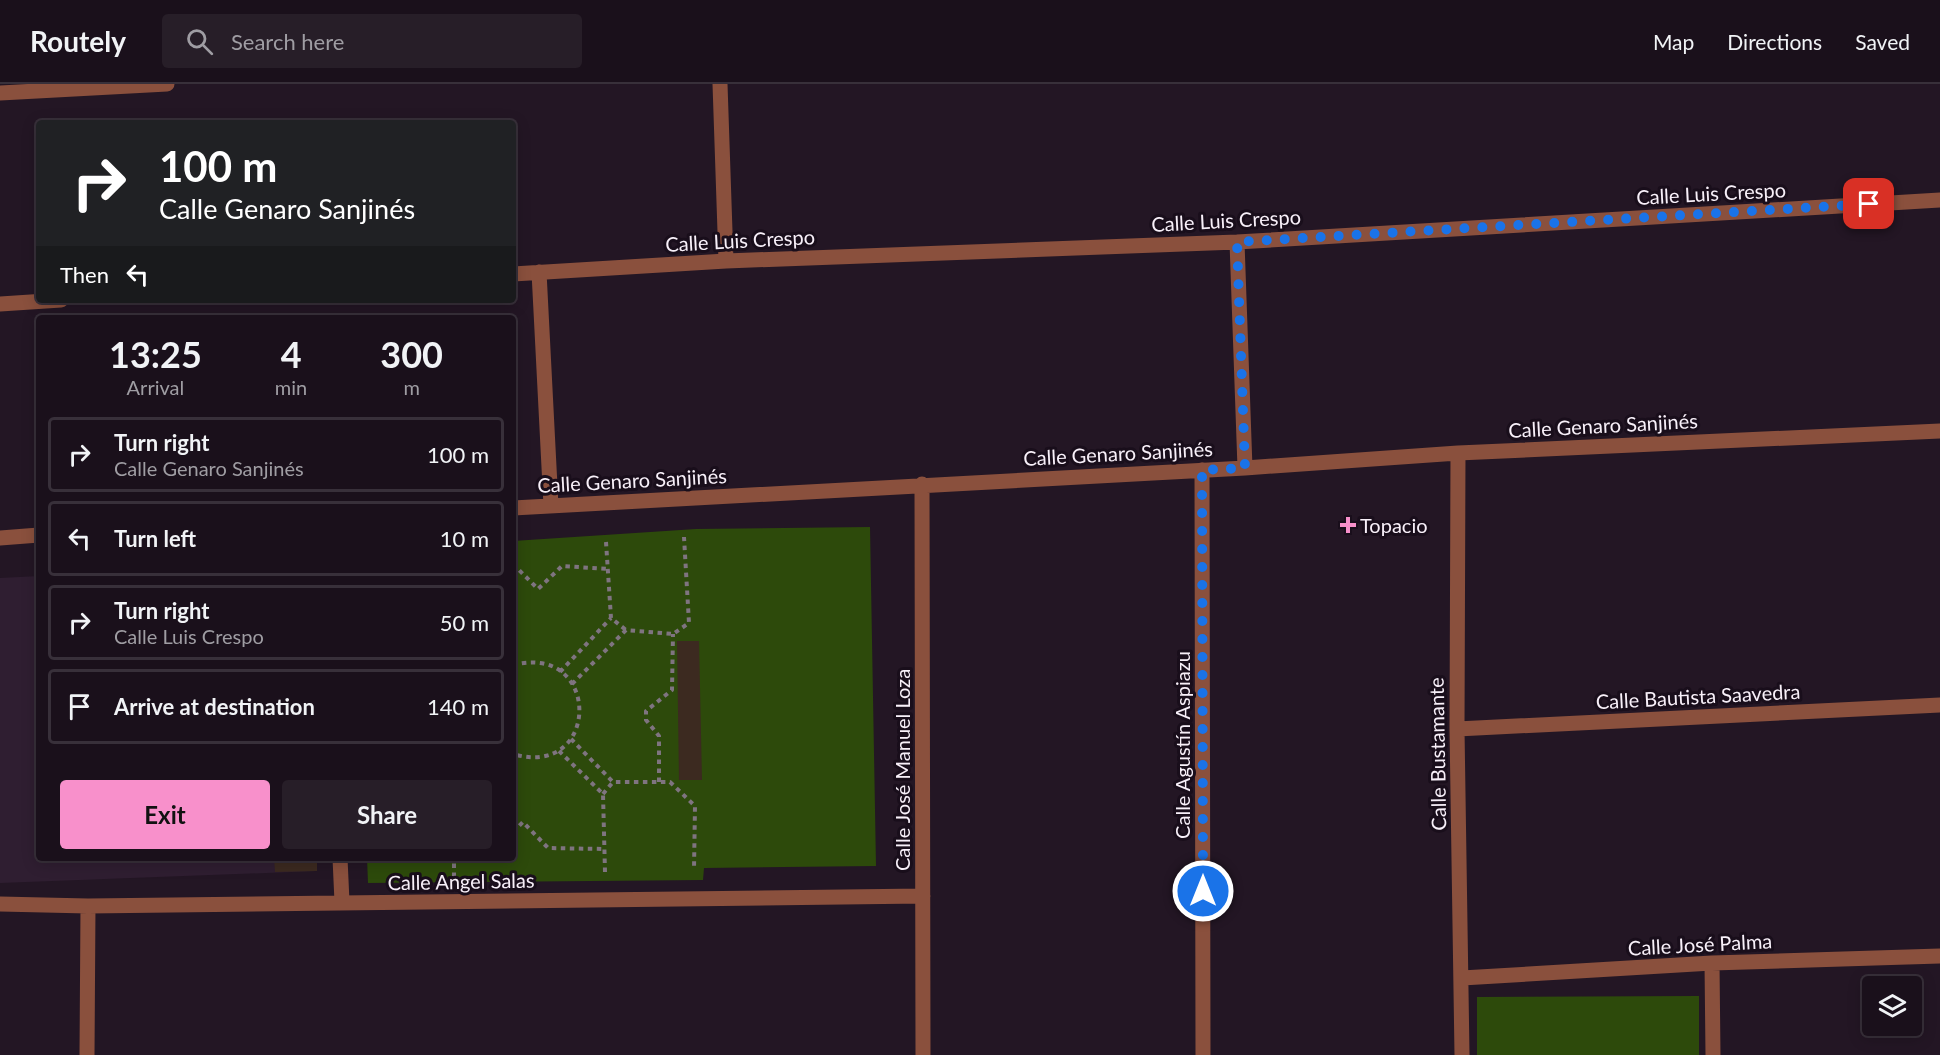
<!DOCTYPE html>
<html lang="en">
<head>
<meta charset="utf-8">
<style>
  :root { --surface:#1a101b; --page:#271e28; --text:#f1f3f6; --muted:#9f9da3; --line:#38303a; --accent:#f890cb }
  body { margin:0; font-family:Lato,sans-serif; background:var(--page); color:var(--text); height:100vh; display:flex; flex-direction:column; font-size:22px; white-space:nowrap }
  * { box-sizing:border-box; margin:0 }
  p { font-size:20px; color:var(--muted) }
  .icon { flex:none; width:33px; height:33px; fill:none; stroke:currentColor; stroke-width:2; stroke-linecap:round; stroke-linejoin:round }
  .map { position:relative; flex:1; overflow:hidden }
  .sheet { position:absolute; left:36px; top:231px; width:480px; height:546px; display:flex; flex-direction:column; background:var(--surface); border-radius:6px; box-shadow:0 3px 15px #0003,0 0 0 2px var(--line) }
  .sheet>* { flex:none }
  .banner { position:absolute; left:36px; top:36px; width:480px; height:183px; border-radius:6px; box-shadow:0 3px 15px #0003,0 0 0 2px var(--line); background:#202124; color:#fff; overflow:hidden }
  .buttons { position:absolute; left:1862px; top:892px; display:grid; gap:12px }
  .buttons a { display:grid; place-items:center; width:60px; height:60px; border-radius:6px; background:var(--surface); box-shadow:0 3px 15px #0003,0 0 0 2px var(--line); font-size:30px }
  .pin { position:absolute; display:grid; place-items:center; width:51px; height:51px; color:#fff; margin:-26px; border-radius:12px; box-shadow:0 3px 9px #0006 }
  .me { position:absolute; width:66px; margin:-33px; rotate:0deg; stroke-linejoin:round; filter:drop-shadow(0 0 4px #0008) }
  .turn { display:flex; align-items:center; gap:21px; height:126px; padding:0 24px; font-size:27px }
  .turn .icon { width:78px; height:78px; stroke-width:2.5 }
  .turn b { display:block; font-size:42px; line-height:51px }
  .then { display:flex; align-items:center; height:57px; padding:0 24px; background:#0003; gap:12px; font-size:22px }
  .eta { display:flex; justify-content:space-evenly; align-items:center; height:102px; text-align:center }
  .eta b { font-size:36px; font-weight:700; line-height:42px }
  .button { display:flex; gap:12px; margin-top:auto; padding:12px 24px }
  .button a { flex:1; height:69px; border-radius:6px; background:var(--accent); color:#111; font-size:24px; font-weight:700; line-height:69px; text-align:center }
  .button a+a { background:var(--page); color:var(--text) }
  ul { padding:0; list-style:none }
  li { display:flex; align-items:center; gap:18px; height:75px; margin:0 12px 9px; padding:0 12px; border:3px solid var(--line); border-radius:6px }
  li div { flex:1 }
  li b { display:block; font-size:22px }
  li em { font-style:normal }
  header { display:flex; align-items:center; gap:36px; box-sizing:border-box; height:84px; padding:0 30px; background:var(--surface); border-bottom:2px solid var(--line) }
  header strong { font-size:28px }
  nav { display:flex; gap:33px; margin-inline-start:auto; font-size:21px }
  .search { width:420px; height:54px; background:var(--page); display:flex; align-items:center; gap:15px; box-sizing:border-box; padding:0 21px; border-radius:6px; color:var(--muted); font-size:22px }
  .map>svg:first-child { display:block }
  .built { fill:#2f1e31 }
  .green { fill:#2d4a0b }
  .building { fill:#3c2a20 }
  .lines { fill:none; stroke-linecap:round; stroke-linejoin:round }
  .path { stroke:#7f7480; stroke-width:4; stroke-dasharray:4.5 4.5; stroke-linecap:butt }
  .street { stroke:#8a503d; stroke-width:15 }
  .route { stroke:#1a73e8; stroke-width:10; stroke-dasharray:0 18 }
  .poi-dot { fill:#f890cb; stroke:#190e1b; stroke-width:2 }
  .labels { text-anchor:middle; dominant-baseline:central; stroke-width:6; stroke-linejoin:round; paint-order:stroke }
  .street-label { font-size:20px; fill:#f8f0f9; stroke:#190e1b }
  .poi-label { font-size:20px; fill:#f8f0f9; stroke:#190e1b; text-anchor:start }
</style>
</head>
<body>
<header>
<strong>Routely</strong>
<div class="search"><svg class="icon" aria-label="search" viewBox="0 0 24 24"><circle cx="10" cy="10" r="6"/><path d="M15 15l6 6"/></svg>Search here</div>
<nav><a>Map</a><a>Directions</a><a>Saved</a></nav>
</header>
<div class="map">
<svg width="1940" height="971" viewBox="0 0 1940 971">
  <rect width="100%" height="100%" fill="#231624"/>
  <!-- built -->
  <path class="built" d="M39 492V774H317V787L0 799V494Z"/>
  <!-- green -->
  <path class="green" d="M870 443 876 782 704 784 703 796 368 799 367 774H513V457L696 445Z
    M1699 912V971H1477V913Z"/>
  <!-- building -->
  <path class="building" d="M677 557H699L702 696H679Z
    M274 774H317V787L275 788Z"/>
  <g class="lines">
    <!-- path -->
    <path class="path" d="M606 458 611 534 626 546
      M513 480 538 505 562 482 608 485
      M513 581C602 558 601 696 513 670
      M560 588 611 534
      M572 600 626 546 673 550 689 539 684 453
      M571 655 613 698H670L695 722 694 785
      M559 667 603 710 605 788
      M659 698V652L646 636V627L672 606 673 550
      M603 710 613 698
      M513 748 523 738 548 764 604 765
      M454 793V774"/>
    <!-- street -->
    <path class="street" d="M720 0 726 177
      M0 9 167 0
      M1237 158 1245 384
      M539 188 551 422
      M513 190 726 177 1237 158 1940 116
      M0 220 61 216
      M1458 369 1457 645 1462 971
      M1202 386 1203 971
      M922 400 923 971
      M513 424 1245 384 1458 369 1940 347
      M0 454 39 451
      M1457 645 1940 621
      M340 774 342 818
      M0 820 88 822 923 812
      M1712 879 1713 971
      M1462 894 1712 879 1940 872
      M87 971 88 822"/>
  </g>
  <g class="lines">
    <!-- route -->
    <path class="route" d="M1203 807 1202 386 1245 384 1237 158 1869 120"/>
  </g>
  <!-- markers -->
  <path class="poi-dot" d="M1345 432h6v6h6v6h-6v6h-6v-6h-6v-6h6z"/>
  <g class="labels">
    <!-- street labels -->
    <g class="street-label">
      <text transform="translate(1711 109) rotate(-3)">Calle Luis Crespo</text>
      <text transform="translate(1226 136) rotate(-3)">Calle Luis Crespo</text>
      <text transform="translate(740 156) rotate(-3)">Calle Luis Crespo</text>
      <text transform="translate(1603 341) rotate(-3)">Calle Genaro Sanjinés</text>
      <text transform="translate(1118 369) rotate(-3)">Calle Genaro Sanjinés</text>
      <text transform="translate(632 396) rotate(-3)">Calle Genaro Sanjinés</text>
      <text transform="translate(1698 612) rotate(-3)">Calle Bautista Saavedra</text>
      <text transform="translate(1182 661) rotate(-90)">Calle Agustín Aspiazu</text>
      <text transform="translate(1437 670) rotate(-91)">Calle Bustamante</text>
      <text transform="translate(902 686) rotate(-90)">Calle José Manuel Loza</text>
      <text transform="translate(461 797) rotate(-1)">Calle Angel Salas</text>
      <text transform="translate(1700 860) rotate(-3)">Calle José Palma</text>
    </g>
    <!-- poi labels -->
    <g class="poi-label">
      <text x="1360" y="441">Topacio</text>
    </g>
  </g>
</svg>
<div class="buttons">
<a><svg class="icon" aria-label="layers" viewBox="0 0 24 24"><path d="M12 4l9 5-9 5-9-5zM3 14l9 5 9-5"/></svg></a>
</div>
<div class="pin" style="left:1869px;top:120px;background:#d93025"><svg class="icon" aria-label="arrive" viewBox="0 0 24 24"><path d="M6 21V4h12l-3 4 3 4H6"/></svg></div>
<svg class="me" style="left:1203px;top:807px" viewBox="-20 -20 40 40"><circle r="17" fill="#1a73e8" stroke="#fff" stroke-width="3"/><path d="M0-11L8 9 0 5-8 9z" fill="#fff"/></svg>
<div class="banner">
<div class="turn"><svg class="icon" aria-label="right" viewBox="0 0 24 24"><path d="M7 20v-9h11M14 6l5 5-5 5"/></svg><div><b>100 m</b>Calle Genaro Sanjinés</div></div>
<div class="then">Then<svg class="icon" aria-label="left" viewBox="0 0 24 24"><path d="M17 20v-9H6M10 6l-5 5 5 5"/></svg></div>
</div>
<section class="sheet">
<div class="eta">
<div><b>13:25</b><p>Arrival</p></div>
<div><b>4</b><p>min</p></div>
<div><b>300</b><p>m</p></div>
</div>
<ul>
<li><svg class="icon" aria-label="right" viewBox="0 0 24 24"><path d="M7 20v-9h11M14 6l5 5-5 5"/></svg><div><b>Turn right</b><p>Calle Genaro Sanjinés</p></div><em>100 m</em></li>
<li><svg class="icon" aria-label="left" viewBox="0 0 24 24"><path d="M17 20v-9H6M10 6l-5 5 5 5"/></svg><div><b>Turn left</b></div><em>10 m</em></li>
<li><svg class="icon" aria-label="right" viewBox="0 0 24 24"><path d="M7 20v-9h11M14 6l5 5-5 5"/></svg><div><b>Turn right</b><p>Calle Luis Crespo</p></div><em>50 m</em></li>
<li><svg class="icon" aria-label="arrive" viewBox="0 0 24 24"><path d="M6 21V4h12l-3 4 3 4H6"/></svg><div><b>Arrive at destination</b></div><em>140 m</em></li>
</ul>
<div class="button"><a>Exit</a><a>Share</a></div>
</section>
</div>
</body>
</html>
